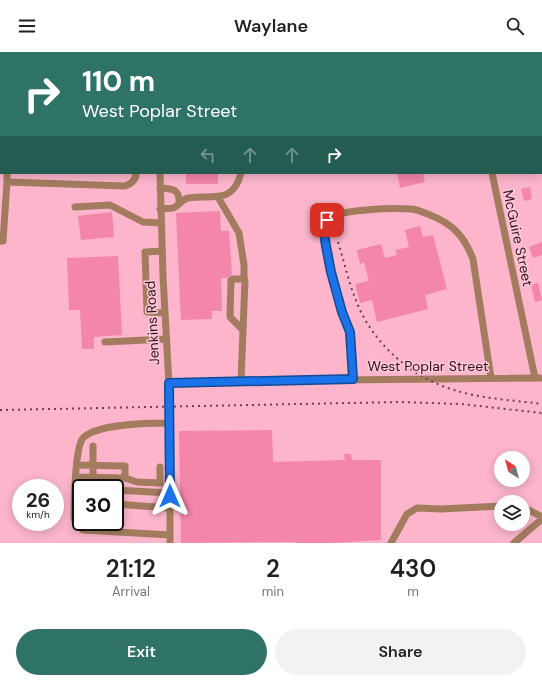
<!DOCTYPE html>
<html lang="en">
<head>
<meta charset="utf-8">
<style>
  :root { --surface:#fff; --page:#f2f2f2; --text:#202124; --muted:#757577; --accent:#2e7366 }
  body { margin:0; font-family:"DM Sans",sans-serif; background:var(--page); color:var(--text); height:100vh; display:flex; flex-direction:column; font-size:15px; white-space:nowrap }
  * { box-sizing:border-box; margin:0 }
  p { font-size:13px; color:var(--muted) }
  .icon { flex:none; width:22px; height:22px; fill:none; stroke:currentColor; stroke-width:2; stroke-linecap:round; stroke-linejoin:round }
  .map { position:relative; height:491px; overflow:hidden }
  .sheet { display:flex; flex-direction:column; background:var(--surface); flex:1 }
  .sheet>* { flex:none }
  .top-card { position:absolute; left:0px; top:0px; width:542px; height:122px; box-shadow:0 2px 10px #0003; background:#2e7366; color:#fff; overflow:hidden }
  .needle { width:26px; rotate:324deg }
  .buttons { position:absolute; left:494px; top:399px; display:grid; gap:8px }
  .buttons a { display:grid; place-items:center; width:36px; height:36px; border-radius:50%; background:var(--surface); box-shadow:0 2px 10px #0003; font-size:20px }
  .speed { position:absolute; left:12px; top:427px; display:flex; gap:8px; font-size:20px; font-weight:700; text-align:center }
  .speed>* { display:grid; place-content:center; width:52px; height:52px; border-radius:50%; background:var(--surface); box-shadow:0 2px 10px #0003; line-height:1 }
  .speed small { font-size:10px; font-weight:400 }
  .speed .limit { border:2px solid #111; border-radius:6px; background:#fff; color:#111 }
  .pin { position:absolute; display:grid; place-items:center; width:34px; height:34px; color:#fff; margin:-17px; border-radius:8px; box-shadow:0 2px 6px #0006 }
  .me { position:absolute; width:44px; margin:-22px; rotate:0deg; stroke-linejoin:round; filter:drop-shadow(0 0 3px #0008) }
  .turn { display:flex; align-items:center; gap:14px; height:84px; padding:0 16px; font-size:18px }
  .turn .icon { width:52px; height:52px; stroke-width:2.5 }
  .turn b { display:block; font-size:28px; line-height:34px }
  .lanes { display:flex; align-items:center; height:38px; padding:0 16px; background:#0003; justify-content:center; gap:20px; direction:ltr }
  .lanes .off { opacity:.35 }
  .eta { display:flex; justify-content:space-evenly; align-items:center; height:68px; text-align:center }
  .eta b { font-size:24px; font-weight:600; line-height:28px }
  .cta { display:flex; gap:8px; margin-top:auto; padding:8px 16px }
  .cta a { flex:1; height:46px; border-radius:24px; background:var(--accent); color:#fff; font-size:16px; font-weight:600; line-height:46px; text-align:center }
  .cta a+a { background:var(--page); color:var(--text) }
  header { display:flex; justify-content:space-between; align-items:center; height:52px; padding:0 16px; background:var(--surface); font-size:18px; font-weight:600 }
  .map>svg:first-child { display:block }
  .building { fill:#f485ab }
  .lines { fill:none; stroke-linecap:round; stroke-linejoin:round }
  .minor { stroke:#a37c5f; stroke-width:7 }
  .rail { stroke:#6b404f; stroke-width:2; stroke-dasharray:2 4; stroke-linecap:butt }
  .route-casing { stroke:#114b97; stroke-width:10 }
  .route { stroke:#1a73e8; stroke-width:7 }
  .labels { text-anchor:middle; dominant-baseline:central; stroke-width:3; stroke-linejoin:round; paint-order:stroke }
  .street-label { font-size:14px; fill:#32121e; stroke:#fec8d8 }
</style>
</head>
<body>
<header><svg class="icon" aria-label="menu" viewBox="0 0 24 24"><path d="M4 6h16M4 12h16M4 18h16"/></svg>Waylane<svg class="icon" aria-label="search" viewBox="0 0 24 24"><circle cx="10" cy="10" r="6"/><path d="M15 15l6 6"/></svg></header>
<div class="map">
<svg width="542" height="491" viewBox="0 0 542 491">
  <rect width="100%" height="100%" fill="#fcb5cb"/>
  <!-- building -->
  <path class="building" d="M186 121H218V132H186Z
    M397 121H423L425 130 400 136Z
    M530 135 532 147 524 149 521 137Z
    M220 159 221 179H229L232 222 227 226H221L222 259H212V267L181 268 176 161Z
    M112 160 114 185 81 188 78 164Z
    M420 174 423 185 433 183 447 237 425 243 428 257 377 270 372 248 360 251 355 232 369 229 364 210 360 212 357 198 381 192 385 206 397 203 395 198 409 195 405 178Z
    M542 190V203L533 206 529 195Z
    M118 204 122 283 94 285V297H82L80 258H69L67 206Z
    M538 231 542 248 535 250 531 233Z
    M272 378 273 410 345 408 344 402H351L352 408H381V488L333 491H296V490L181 491 179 379Z"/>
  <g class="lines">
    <!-- minor -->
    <path class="minor" d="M9 1V0
      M139 1V0
      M164 1V0
      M160 121 163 224 170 351V491
      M492 121 535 326
      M7 130V121
      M160 136C173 137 180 137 179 152
      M218 145 239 181 244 213V227
      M75 155 110 153 143 170 161 171
      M160 157C164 156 170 157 173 156 179 154 182 147 188 146 212 142 233 153 241 121
      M0 189H3L7 130 125 134C131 132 136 128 136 121
      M162 199 145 200 147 260 164 261
      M105 290 166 287
      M353 327C353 312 354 295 350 279 349 272 344 266 342 260 337 245 318 180 327 168 336 157 395 156 410 157 417 157 423 160 430 163 453 172 464 184 473 207L491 326
      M241 329 245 228 244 227H232L231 228 230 265 243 278
      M169 331 339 328 542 326
      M77 413 125 414V426
      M76 425 125 426 137 430 160 431V415
      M93 425V394
      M115 438 170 441
      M115 452 170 456
      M523 455 542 465
      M170 483 83 478 76 473 74 466C74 452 75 395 83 386 96 372 151 371 170 371
      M391 491 407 462 417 456 441 457 501 454
      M514 491 542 467"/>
    <!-- rail -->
    <path class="rail" d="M338 190C344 209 348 228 355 246 371 290 410 325 454 338 482 347 513 348 542 352
      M0 358 400 350 461 352 542 361"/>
  </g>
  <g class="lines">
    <!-- route casing -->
    <g class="route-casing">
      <path id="route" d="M170 444 169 331 353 327 350 280 342 260 331 220 326 194 324 181 325 174 327 168"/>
    </g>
    <!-- route -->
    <use href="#route" class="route"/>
  </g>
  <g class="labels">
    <!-- street labels -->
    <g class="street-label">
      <text transform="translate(518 186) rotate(78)">McGuire Street</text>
      <text transform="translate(152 271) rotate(-93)">Jenkins Road</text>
      <text x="428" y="314">West Poplar Street</text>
    </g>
  </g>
</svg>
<div class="buttons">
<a><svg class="needle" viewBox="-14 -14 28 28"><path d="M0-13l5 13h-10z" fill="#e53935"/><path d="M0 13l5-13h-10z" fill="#757577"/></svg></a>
<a><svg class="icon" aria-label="layers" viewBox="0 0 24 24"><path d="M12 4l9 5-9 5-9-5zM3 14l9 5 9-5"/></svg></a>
</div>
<div class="speed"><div>26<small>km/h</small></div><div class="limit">30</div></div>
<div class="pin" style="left:327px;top:168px;background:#d93025"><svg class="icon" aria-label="arrive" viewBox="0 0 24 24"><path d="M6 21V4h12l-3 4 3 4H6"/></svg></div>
<svg class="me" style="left:170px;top:444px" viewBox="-20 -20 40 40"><path d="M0-17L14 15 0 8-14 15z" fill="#1a73e8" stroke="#fff" stroke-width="4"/></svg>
<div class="top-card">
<div class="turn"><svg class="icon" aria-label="right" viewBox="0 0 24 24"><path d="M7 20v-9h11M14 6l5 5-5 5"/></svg><div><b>110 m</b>West Poplar Street</div></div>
<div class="lanes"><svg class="icon off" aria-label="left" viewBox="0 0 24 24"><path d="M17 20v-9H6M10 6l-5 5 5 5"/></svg><svg class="icon off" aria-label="ahead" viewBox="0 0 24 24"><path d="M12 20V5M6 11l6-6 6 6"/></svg><svg class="icon off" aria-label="ahead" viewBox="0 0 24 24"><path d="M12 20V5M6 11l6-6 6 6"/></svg><svg class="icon" aria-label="right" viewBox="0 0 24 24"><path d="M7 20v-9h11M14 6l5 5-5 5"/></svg></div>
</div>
</div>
<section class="sheet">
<div class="eta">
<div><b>21:12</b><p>Arrival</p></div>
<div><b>2</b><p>min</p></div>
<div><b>430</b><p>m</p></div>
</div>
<div class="cta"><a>Exit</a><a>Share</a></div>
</section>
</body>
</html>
